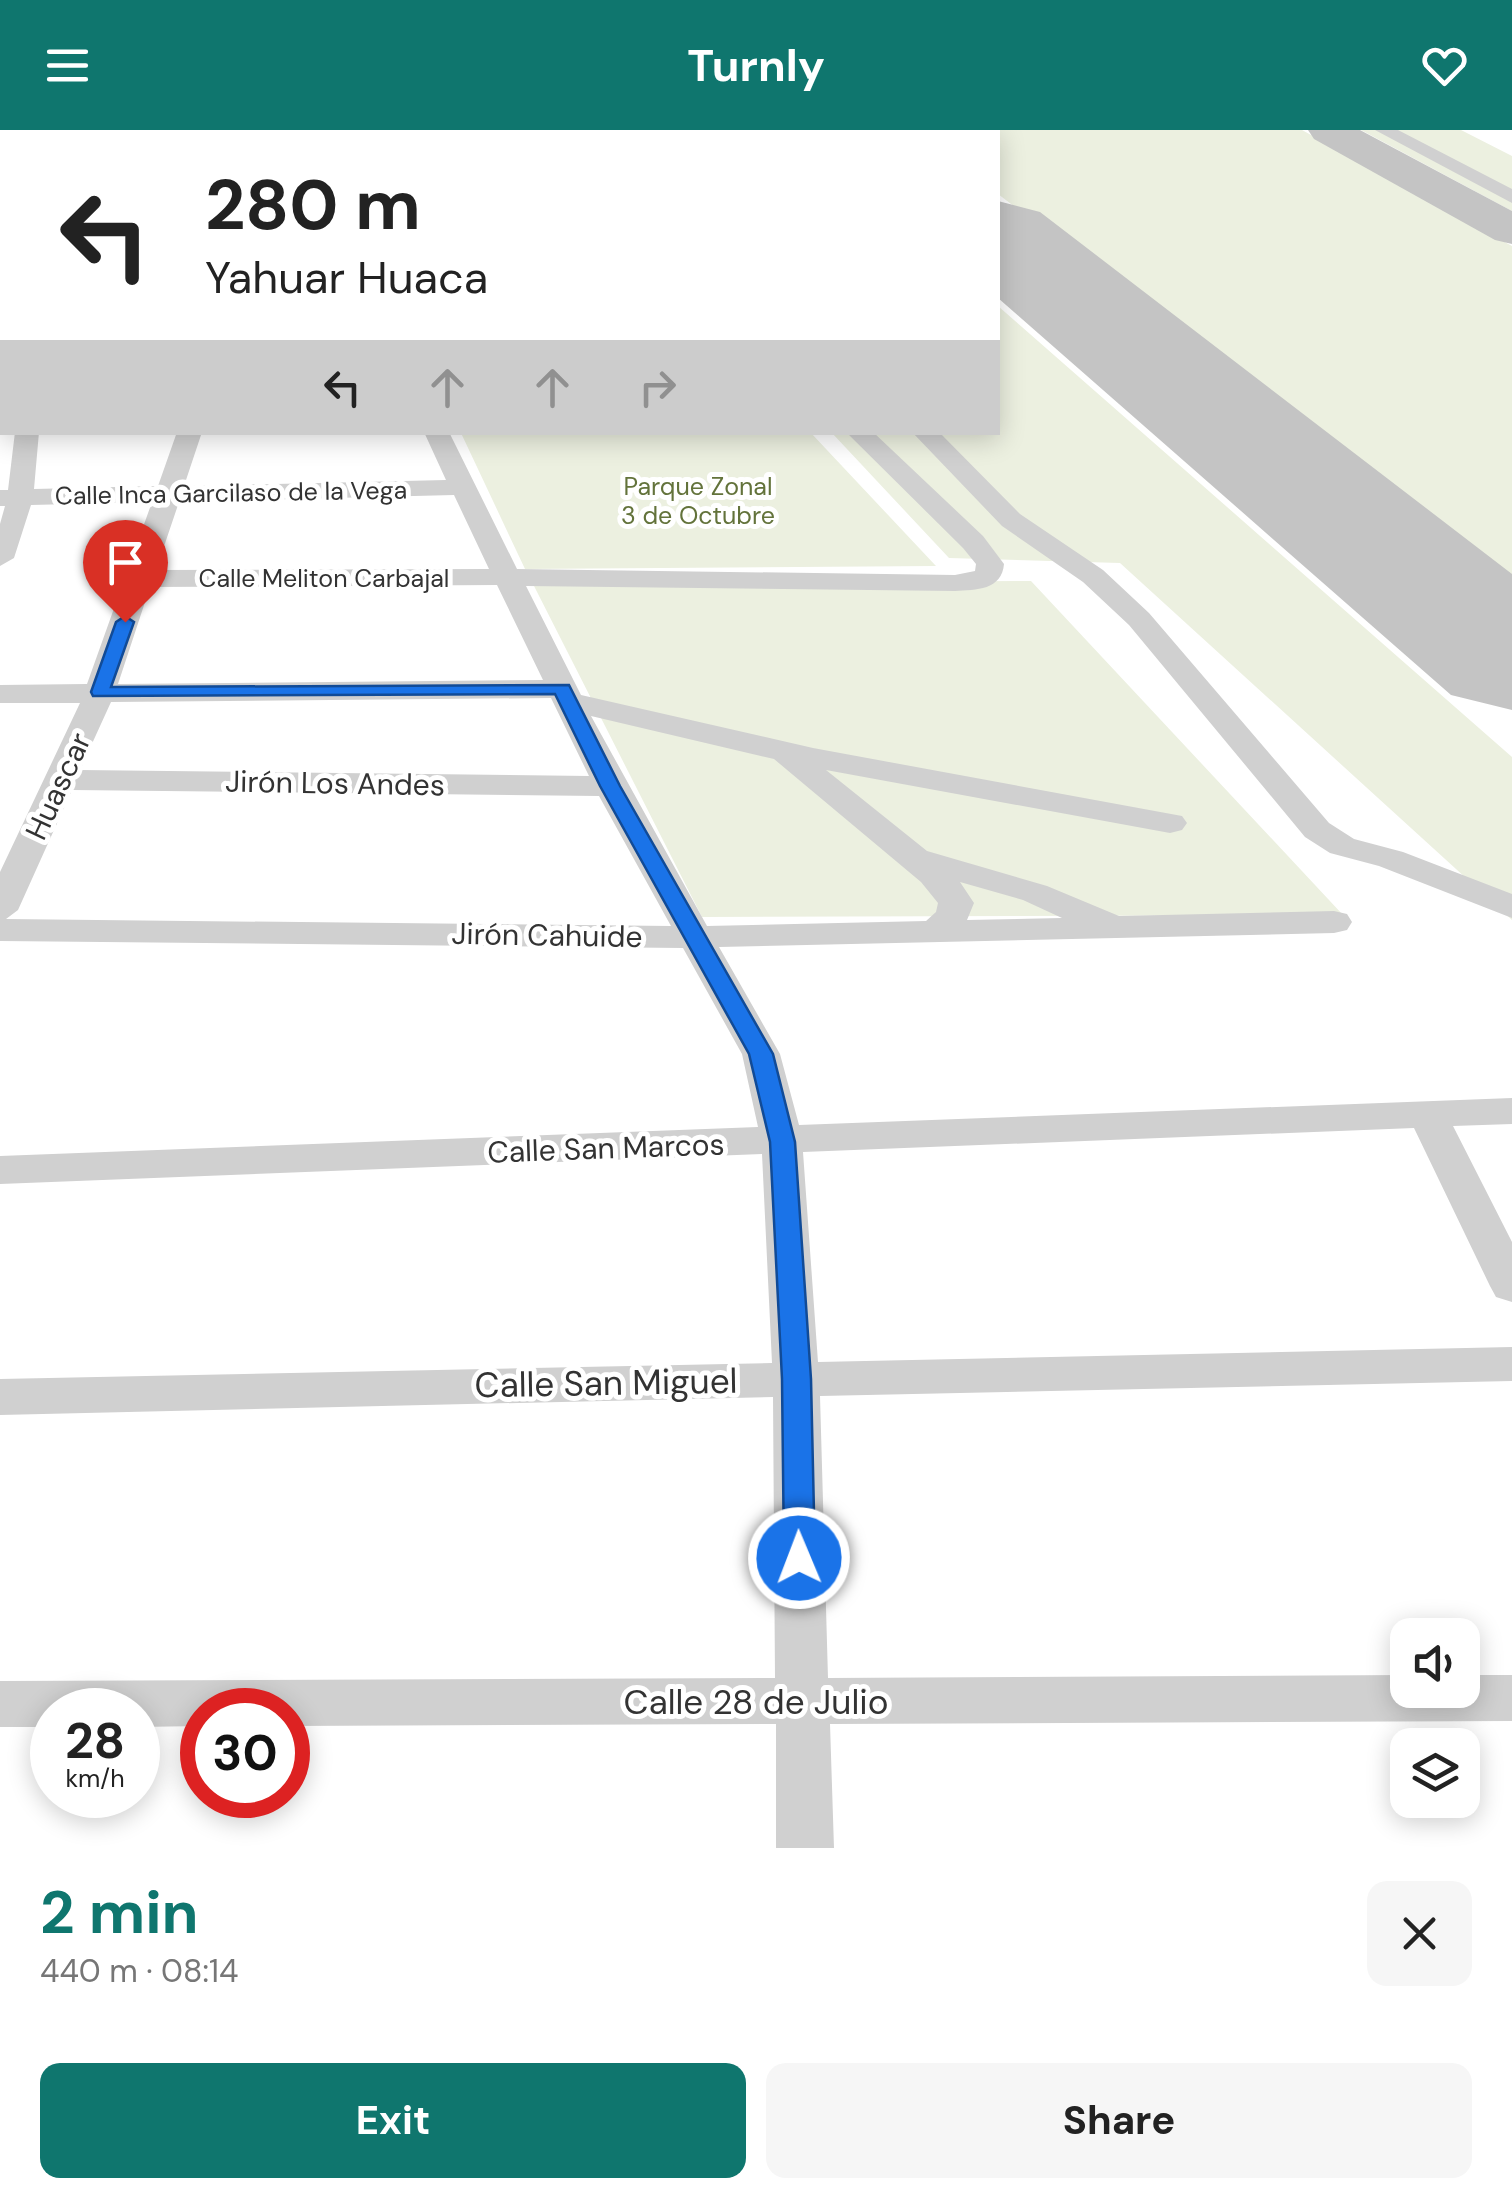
<!DOCTYPE html>
<html lang="en">
<head>
<meta charset="utf-8">
<style>
  :root { --surface:#fff; --page:#f6f6f6; --text:#222; --muted:#767676; --accent:#0f766e }
  body { margin:0; font-family:"DM Sans",sans-serif; background:var(--page); color:var(--text); height:100vh; display:flex; flex-direction:column; font-size:38px; white-space:nowrap }
  * { box-sizing:border-box; margin:0 }
  p { font-size:32px; color:var(--muted) }
  .icon { flex:none; width:55px; height:55px; fill:none; stroke:currentColor; stroke-width:2; stroke-linecap:round; stroke-linejoin:round }
  .map { position:relative; height:1718px; overflow:hidden }
  .side { display:flex; flex-direction:column; background:var(--surface); flex:1 }
  .side>* { flex:none }
  .guide { position:absolute; left:0px; top:0px; width:1000px; height:305px; box-shadow:0 5px 25px #0003; background:#fff; color:var(--text); overflow:hidden }
  .buttons { position:absolute; left:1390px; top:1488px; display:grid; gap:20px }
  .buttons a { display:grid; place-items:center; width:90px; height:90px; border-radius:20px; background:var(--surface); box-shadow:0 5px 25px #0003; font-size:50px }
  .speed { position:absolute; left:30px; top:1558px; display:flex; gap:20px; font-size:50px; font-weight:700; text-align:center }
  .speed>* { display:grid; place-content:center; width:130px; height:130px; border-radius:50%; background:var(--surface); box-shadow:0 5px 25px #0003; line-height:1 }
  .speed small { font-size:25px; font-weight:400 }
  .speed .limit { border:15px solid #d22; background:#fff; color:#111 }
  .pin { position:absolute; display:grid; place-items:center; width:85px; height:85px; color:#fff; margin:-102px -42px; border-radius:50% 50% 50% 0; rotate:-45deg; box-shadow:0 0 10px #0007 }
  .pin .icon { rotate:45deg }
  .me { position:absolute; width:110px; margin:-55px; rotate:359deg; stroke-linejoin:round; filter:drop-shadow(0 0 8px #0008) }
  .turn { display:flex; align-items:center; gap:35px; height:210px; padding:0 40px; font-size:45px }
  .turn .icon { width:130px; height:130px; stroke-width:2.5 }
  .turn b { display:block; font-size:70px; line-height:85px }
  .lanes { display:flex; align-items:center; height:95px; padding:0 40px; background:#0003; justify-content:center; gap:50px; direction:ltr }
  .lanes .off { opacity:.35 }
  .round { display:grid; place-items:center; flex:none; width:105px; height:105px; border-radius:20px; background:var(--page) }
  .headline { display:flex; align-items:center; justify-content:space-between; height:170px; padding:0 40px }
  h1 { font-size:60px; font-weight:700; line-height:75px; color:var(--accent) }
  .button { display:flex; gap:20px; margin-top:auto; padding:20px 40px }
  .button a { flex:1; height:115px; border-radius:20px; background:var(--accent); color:#fff; font-size:40px; font-weight:700; line-height:115px; text-align:center }
  .button a+a { background:var(--page); color:var(--text) }
  header { display:flex; justify-content:space-between; align-items:center; height:130px; padding:0 40px; background:var(--accent); color:#fff; font-size:45px; font-weight:700 }
  .map>svg:first-child { display:block }
  .green { fill:#ecf0e0 }
  .lines { fill:none; stroke-linecap:round; stroke-linejoin:round }
  .taxiway { fill:#c4c4c4; fill-rule:evenodd }
  .runway { fill:#c4c4c4; fill-rule:evenodd }
  .minor { fill:#d0d0d0; fill-rule:evenodd }
  .route { fill:#1a73e8; stroke:#114b97; stroke-width:2.5 }
  .labels { text-anchor:middle; dominant-baseline:central; stroke-width:10; stroke-linejoin:round; paint-order:stroke }
  .far-park-label { font-size:25px; fill:#63733b; stroke:#fff }
  .far-street-label { font-size:25px; fill:#333; stroke:#fff }
  .street-label { font-size:30px; fill:#333; stroke:#fff }
  .near-street-label { font-size:35px; fill:#333; stroke:#fff }
</style>
</head>
<body>
<header><svg class="icon" aria-label="menu" viewBox="0 0 24 24"><path d="M4 6h16M4 12h16M4 18h16"/></svg>Turnly<svg class="icon" aria-label="heart" viewBox="0 0 24 24"><path d="M12 20l-8-8c-3-5 5-10 8-4 3-6 11-1 8 4z"/></svg></header>
<div class="map">
<svg width="1512" height="1718" viewBox="0 0 1512 1718">
  <rect width="100%" height="100%" fill="#fff"/>
  <!-- green -->
  <path class="green" d="M914 0H1302L1512 116V459L998 64V2Z
    M1361 0H1461L1512 26V81Z
    M998 176 1512 627V790L1120 433 949 428 832 303 998 302Z
    M461 303H811L936 436 525 439Z
    M1031 451 1343 785 702 787 533 454Z"/>
  <g class="lines">
    <!-- taxiway -->
    <path class="taxiway" d="M1308 0H1360L1512 81V114L1495 110 1314 9Z"/>
    <!-- runway -->
    <path class="runway" d="M811 0H917L918 2H813Z
      M998 71 1040 82 1512 444V580L1451 565 998 168Z"/>
    <!-- minor -->
    <path class="minor" d="M0 0H16V2H2V6Z
      M168 0H186V2H168Z
      M500 0H521L522 2H502Z
      M635 0H655L656 2H637Z
      M1375 0H1398L1512 59V73Z
      M2 26V53L0 54V27Z
      M0 107H2V119H0Z
      M0 199H2V213H0Z
      M15 302H39L34 359 158 356 177 302H202L184 356 446 350 424 302H449L517 439 955 445 975 441 976 434 963 418 846 302H873L983 406 1004 434C1002 460 976 460 955 461L526 456 581 565 813 618 1182 686 1187 693 1182 700 1170 703 826 640 927 721 1047 756 1119 786 1334 781 1347 784 1352 792 1347 800 1334 803 719 817 780 924 799 995 1512 968V994L1453 996 1512 1112V1172L1496 1167 1490 1156 1414 998 803 1022 818 1232 1512 1217V1251L820 1266 828 1548 1408 1545V1560H1462V1545H1512V1591L830 1594 834 1718H776V1594L288 1596V1580H202V1596L138 1597V1580H52V1597H0V1551L775 1548 773 1267 0 1285V1249L772 1233 762 1024 0 1054V1026L758 997 742 924 683 818 0 811V742L80 573H0V555L87 554 152 372 31 375 14 428 0 436V394L5 376H0V360H8ZM454 365 489 439 156 440 179 372ZM497 455 543 550 118 554 150 457ZM551 568 589 646 80 640 111 572ZM591 586 774 629 921 752 938 773 936 782 926 791 707 796ZM72 660 599 666 671 796 6 789 18 780ZM960 752 1023 770 1062 788 967 790 974 773Z
      M912 302H939L1020 384 1103 440 1149 483 1329 693 1354 709 1403 722 1512 764V788L1379 736 1330 723 1305 707 1129 495 1083 452 1002 396Z"/>
  </g>
  <!-- route -->
  <path class="route" d="M125 486 134 492 111 557 569 555 620 656 773 924 795 1012 811 1249 815 1428 810 1437 799 1441 788 1437 784 1428 782 1249 770 1012 749 924 600 656 555 564 93 566 91 562 116 492Z"/>
  <g class="labels">
    <!-- far-park labels -->
    <g class="far-park-label">
      <text x="698" y="356">Parque Zonal<tspan x="698" dy="29">3 de Octubre</tspan></text>
    </g>
    <!-- far-street labels -->
    <g class="far-street-label">
      <text transform="translate(231 363) rotate(-1)">Calle Inca Garcilaso de la Vega</text>
      <text x="324" y="448">Calle Meliton Carbajal</text>
    </g>
    <!-- street labels -->
    <g class="street-label">
      <text transform="translate(335 653) rotate(1)">Jirón Los Andes</text>
      <text transform="translate(58 656) rotate(-65)">Huascar</text>
      <text transform="translate(547 805) rotate(1)">Jirón Cahuide</text>
      <text transform="translate(606 1018) rotate(-2)">Calle San Marcos</text>
    </g>
    <!-- near-street labels -->
    <g class="near-street-label">
      <text transform="translate(606 1253) rotate(-1)">Calle San Miguel</text>
      <text x="756" y="1572">Calle 28 de Julio</text>
    </g>
  </g>
</svg>
<div class="buttons">
<a><svg class="icon" aria-label="sound" viewBox="0 0 24 24"><path d="M4 9h4l5-4v14l-5-4H4zM17 9q2 3 0 6"/></svg></a>
<a><svg class="icon" aria-label="layers" viewBox="0 0 24 24"><path d="M12 4l9 5-9 5-9-5zM3 14l9 5 9-5"/></svg></a>
</div>
<div class="speed"><div>28<small>km/h</small></div><div class="limit">30</div></div>
<div class="pin" style="left:125px;top:492px;background:#d93025"><svg class="icon" aria-label="arrive" viewBox="0 0 24 24"><path d="M6 21V4h12l-3 4 3 4H6"/></svg></div>
<svg class="me" style="left:799px;top:1428px" viewBox="-20 -20 40 40"><circle r="17" fill="#1a73e8" stroke="#fff" stroke-width="3"/><path d="M0-11L8 9 0 5-8 9z" fill="#fff"/></svg>
<div class="guide">
<div class="turn"><svg class="icon" aria-label="left" viewBox="0 0 24 24"><path d="M17 20v-9H6M10 6l-5 5 5 5"/></svg><div><b>280 m</b>Yahuar Huaca</div></div>
<div class="lanes"><svg class="icon" aria-label="left" viewBox="0 0 24 24"><path d="M17 20v-9H6M10 6l-5 5 5 5"/></svg><svg class="icon off" aria-label="ahead" viewBox="0 0 24 24"><path d="M12 20V5M6 11l6-6 6 6"/></svg><svg class="icon off" aria-label="ahead" viewBox="0 0 24 24"><path d="M12 20V5M6 11l6-6 6 6"/></svg><svg class="icon off" aria-label="right" viewBox="0 0 24 24"><path d="M7 20v-9h11M14 6l5 5-5 5"/></svg></div>
</div>
</div>
<section class="side">
<div class="headline"><div><h1>2 min</h1><p>440 m · 08:14</p></div><a class="round"><svg class="icon" aria-label="close" viewBox="0 0 24 24"><path d="M6 6l12 12M18 6L6 18"/></svg></a></div>
<div class="button"><a>Exit</a><a>Share</a></div>
</section>
</body>
</html>
